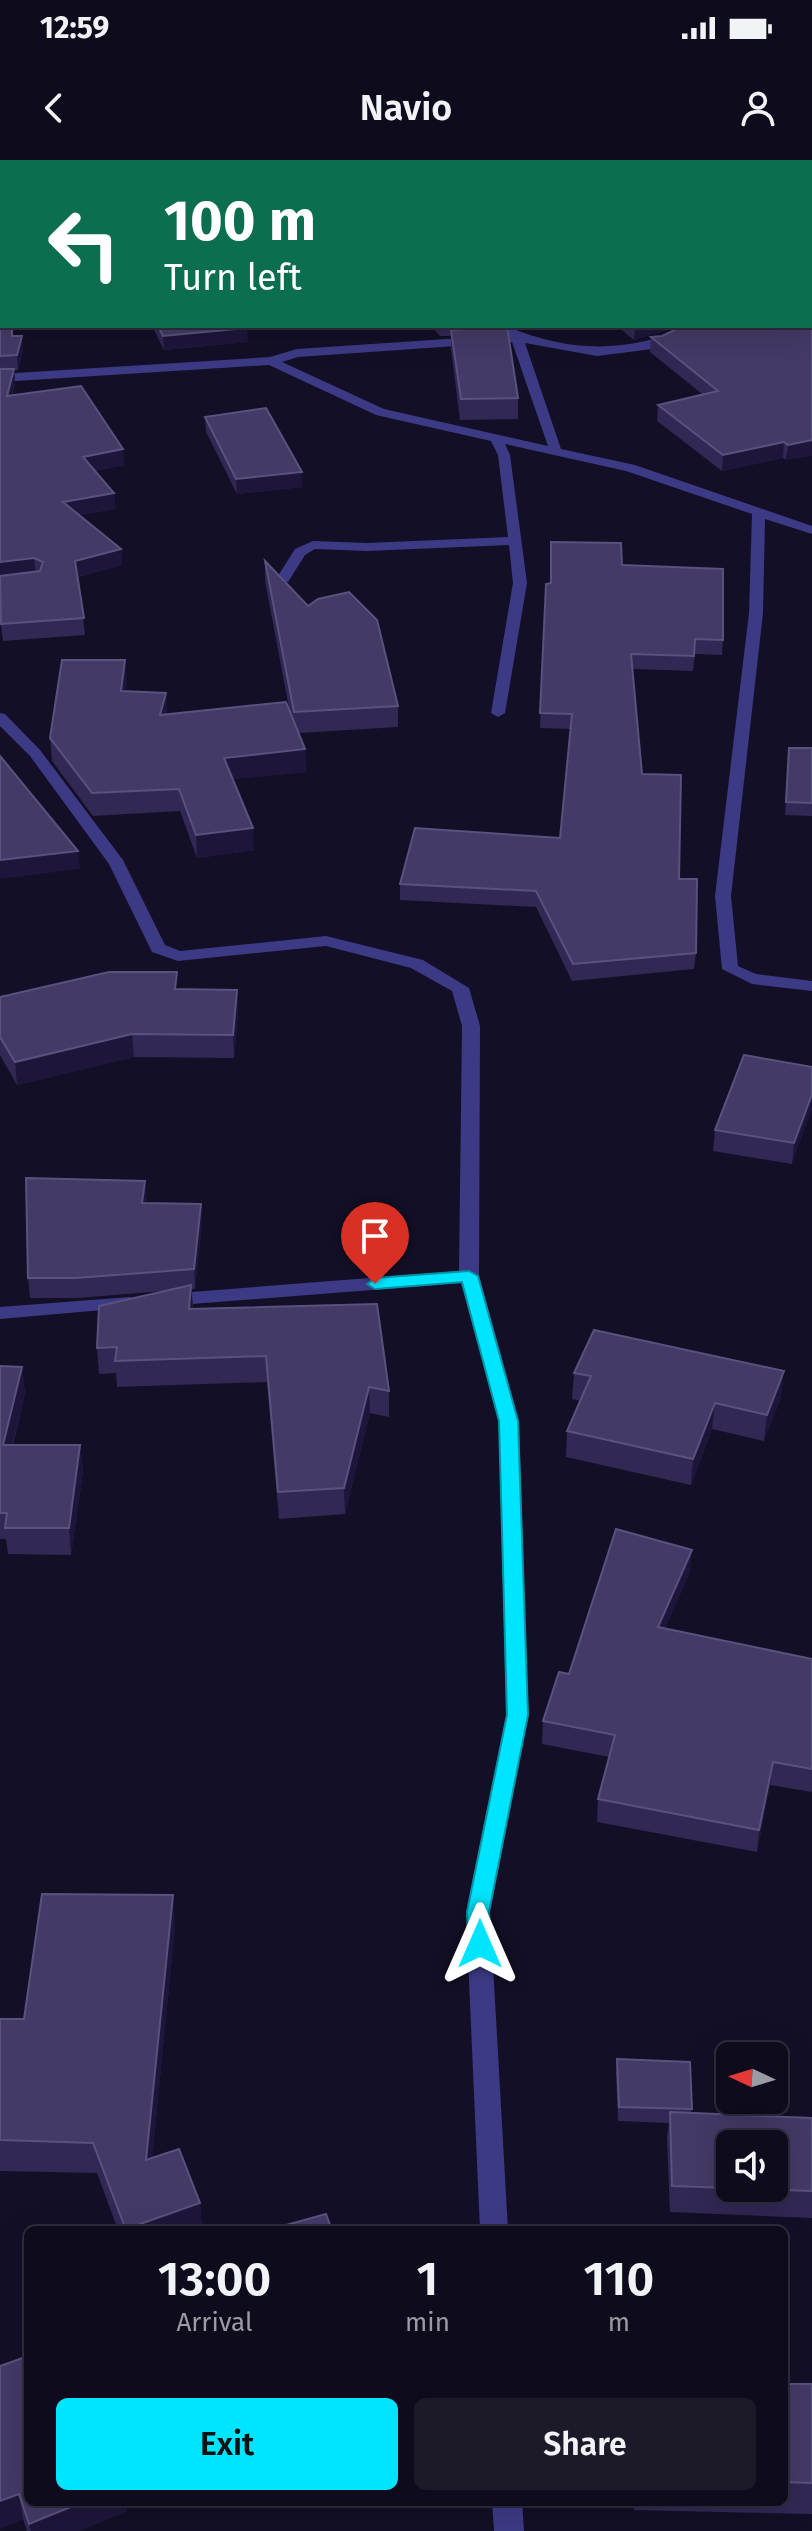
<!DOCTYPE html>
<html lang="en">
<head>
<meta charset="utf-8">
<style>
  :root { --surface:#0e0b1c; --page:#1c1929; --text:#f1f3f6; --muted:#9b9ba3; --line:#2e2b3b; --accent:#00e5ff }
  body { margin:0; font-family:"Fira Sans",sans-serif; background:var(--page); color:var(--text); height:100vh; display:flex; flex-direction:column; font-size:30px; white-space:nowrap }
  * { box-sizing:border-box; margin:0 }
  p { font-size:26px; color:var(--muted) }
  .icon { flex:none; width:44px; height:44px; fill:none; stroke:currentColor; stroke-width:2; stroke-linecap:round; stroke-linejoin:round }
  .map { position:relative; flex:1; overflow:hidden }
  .drawer { position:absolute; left:24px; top:2066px; width:764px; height:280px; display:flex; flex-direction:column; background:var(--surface); border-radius:12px; box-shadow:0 8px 32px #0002,0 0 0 2px var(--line) }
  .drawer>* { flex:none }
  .guide { position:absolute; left:0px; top:0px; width:812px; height:168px; box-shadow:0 8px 32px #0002,0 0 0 2px var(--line); background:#0b6e4f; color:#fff; overflow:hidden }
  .needle { width:52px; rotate:274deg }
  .controls { position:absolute; left:716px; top:1882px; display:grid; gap:16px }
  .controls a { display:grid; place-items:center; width:72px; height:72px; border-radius:12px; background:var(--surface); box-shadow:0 8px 32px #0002,0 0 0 2px var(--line); font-size:40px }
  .pin { position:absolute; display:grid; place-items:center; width:68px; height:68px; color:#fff; margin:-82px -34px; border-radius:50% 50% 50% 0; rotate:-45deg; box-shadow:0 0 8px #0007 }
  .pin .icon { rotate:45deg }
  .me { position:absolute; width:88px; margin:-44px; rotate:0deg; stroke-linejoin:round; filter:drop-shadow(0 0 6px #0008) }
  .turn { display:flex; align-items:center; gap:28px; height:168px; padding:0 32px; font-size:36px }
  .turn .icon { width:104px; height:104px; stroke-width:2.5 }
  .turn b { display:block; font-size:56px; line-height:68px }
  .eta { display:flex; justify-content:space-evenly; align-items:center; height:136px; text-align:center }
  .eta b { font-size:48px; font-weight:600; line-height:56px }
  .action { display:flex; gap:16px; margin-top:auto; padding:16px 32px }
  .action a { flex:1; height:92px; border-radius:12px; background:var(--accent); color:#111; font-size:32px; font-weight:600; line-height:92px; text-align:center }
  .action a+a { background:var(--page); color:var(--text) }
  .status { display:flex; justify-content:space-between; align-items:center; height:56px; padding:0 40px; background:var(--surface); direction:ltr }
  .status svg { height:22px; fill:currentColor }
  header { display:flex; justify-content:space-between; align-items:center; height:104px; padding:0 32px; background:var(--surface); font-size:36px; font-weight:600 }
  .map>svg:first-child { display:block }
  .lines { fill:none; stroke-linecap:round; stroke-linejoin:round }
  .minor { fill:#3d3a85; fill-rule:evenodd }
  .wall { fill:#312854 }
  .shaded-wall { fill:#1d163a }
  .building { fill:#433a66; stroke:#5a527e; stroke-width:2 }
  .route { fill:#00e5ff; stroke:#0095a6; stroke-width:2 }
</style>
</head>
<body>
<div class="status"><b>12:59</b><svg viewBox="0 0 49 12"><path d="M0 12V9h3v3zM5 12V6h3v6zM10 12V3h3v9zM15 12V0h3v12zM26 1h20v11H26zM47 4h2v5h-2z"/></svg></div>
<header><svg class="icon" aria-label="back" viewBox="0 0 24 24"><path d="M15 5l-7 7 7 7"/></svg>Navio<svg class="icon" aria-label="person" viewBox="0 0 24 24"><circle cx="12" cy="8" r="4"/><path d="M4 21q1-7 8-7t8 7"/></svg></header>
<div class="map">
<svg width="812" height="2371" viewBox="0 0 812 2371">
  <rect width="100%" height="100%" fill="#130f26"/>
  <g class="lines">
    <!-- minor -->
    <path class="minor" d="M0 68H2V74H0Z
      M810 111H812V118H810Z
      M692 166H708L660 188 597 196 525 183 561 289 635 305 812 366V374L765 359 763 453 731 736 738 806 756 814 812 821V831L752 824 722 809 715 736 749 453 752 354 626 311 505 284 510 295 527 423 505 553 498 557 491 553 513 423 509 385 367 391 315 389 305 395 288 422 276 419 295 389 313 381 367 383 508 377 498 295 491 281 376 255 269 205 0 222V214L270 197 297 189 506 175 502 171 508 167C573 193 626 193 692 166ZM512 182 548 286 384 249 282 202 298 197Z
      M0 553 5 554 40 590 123 700 165 785 180 791 326 776 423 800 469 828 480 866 479 1116 519 1261 528 1555 490 1752 508 2070H480L466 1752 506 1555 499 1261 461 1123 166 1146 156 1140 166 1134 459 1111 462 866 452 831 411 808 326 786 178 801 152 792 109 704 30 596 0 566Z
      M130 1137 140 1143 137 1147 0 1159V1147Z
      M492 2342H522L524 2371H494Z"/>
  </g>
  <!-- wall -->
  <path class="wall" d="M0 134 13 176 23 190 18 210H14L15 224 12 236 123 289 124 305 95 311 114 333 115 349 79 355 121 389 122 405 78 417 85 475 3 481 0 457Z
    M152 166H245L248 182 164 190Z
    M431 166H507L518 238V259L460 260 451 189V176H440Z
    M617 166H681L634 180Z
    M810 166 786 300 783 298 722 311 657 261 658 245 702 234 650 192 651 177Z
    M205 257 302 312V327L237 334 206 272Z
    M265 401 398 546V567L299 573 305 589 306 612 233 619 254 690 197 698 180 651 93 656 52 601 50 578 127 522 125 531 166 533 167 555 290 553 265 421Z
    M622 405 723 480 722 495 695 494 693 511 632 509 642 614 679 719 696 793 694 809 572 821 536 747 400 740V724L560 678 570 569 540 568 546 424Z
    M812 588V656L785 655 788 601Z
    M178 829 237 830 238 852 234 898 134 897 17 925 0 895V837Z
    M812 907 792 1004 713 991 715 970Z
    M147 1041 146 1043 202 1063 195 1129H192L193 1149 389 1231V1257L370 1253 345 1354 279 1359 267 1222 117 1227 116 1213 99 1214 97 1188 163 1131 78 1138H30L28 1118Z
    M0 1206 22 1207 25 1233 13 1285H80L83 1311 71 1395 8 1394 6 1379H0Z
    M574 1213 781 1237 764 1281 712 1269 691 1325 566 1297 567 1271 581 1241 572 1239Z
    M690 1412 665 1468 812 1499V1632L770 1625 757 1692 597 1662 598 1639 609 1597 542 1584 543 1561 569 1514Z
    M175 1766 152 1998 200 2043 202 2070H118L97 2013 0 2011V1859H24Z
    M617 1899 692 1949 691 1953 812 1958V2058L670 2052 667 1978 669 1963 618 1961 616 1914Z
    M0 2206 127 2351 78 2371H27L23 2359 0 2369Z
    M784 2224H812V2354L634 2350V2342H784Z"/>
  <!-- shaded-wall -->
  <path class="shaded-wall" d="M635 166H681L634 180Z
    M247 168 248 182 164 190 163 176Z
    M22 176 23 190 18 210 17 195Z
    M14 209 15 224 8 252 7 236Z
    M812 280V296L786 300 788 285Z
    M784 282 783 298 722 311 723 295Z
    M123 289 124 305 84 313 83 297Z
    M302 312V327L237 334 236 319Z
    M114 333 115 349 64 358 63 342Z
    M121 389 122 405 77 417 75 401Z
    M34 398 36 414 0 419V402Z
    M125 500 127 522 122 553 121 531Z
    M166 533 167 555H160Z
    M305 589 306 612 225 620 224 598Z
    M253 668 254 690 197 698 196 675Z
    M78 691 80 709 0 719V700Z
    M237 830 238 852 234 898 233 875Z
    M132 874 134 897 17 925 15 902Z
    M812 934V949L792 1004 794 983Z
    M145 1021 147 1041 143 1062 142 1043Z
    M201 1044 202 1063 195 1129 194 1109Z
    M191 1125 193 1150 189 1149Z
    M22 1207 25 1233 6 1311 3 1285Z
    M784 1211 781 1237 764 1281 767 1255Z
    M369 1227 370 1253 345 1354 344 1328Z
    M715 1243 712 1269 691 1325 693 1299Z
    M80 1285 83 1311 71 1395 69 1368Z
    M692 1390 690 1412 656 1490 658 1467Z
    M773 1602 770 1625 757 1692 759 1670Z
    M173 1735 175 1766 149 2031 146 2000Z
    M200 2043 202 2070H139L140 2064Z
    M19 2334 23 2359 0 2369V2341Z
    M83 2342H126L127 2351 78 2371H31L29 2364Z"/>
  <!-- building -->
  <path class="building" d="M56 0H158L159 2H57Z
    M810 131 812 132V280L788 285 784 282 723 295 658 245 718 231 651 177 662 176 683 166H810Z
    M0 134H2V166H12V176H22L17 195 0 196Z
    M158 166H245L247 168 163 176Z
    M507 166 518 238 461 239 451 170Z
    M0 209H14L7 236 81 226 123 289 83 297 114 333 63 342 121 389 75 401 84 458 1 464 0 416 40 411 43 402 34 398 0 402Z
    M266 248 302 312 236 319 205 257Z
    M551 382 621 383 622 405 723 409V480L695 479 694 496 631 494 642 614 681 615 679 719H697L696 793 573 804 536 731 400 724 415 668 560 678 572 554 540 553 546 424 551 423Z
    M265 401 308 446 318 439 349 432 377 460 398 546 294 552Z
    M62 500H125L121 531 166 533 160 555 286 542 305 589 224 598 253 668 196 675 179 629 92 633 50 578Z
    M789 588H812V643L786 642Z
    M0 596 78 691 0 700Z
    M109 812H177L175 829 237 830 233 875 132 874 15 902 0 877V837Z
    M744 895 812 907V934L794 983 715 970Z
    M26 1018 145 1021 142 1043 201 1044 194 1109 76 1118H28Z
    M191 1125 189 1149 377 1144 389 1231 369 1227 344 1328 278 1332 266 1196 115 1201 117 1187 97 1188 99 1146Z
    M594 1170 784 1211 767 1255 715 1243 693 1299 567 1271 591 1216 574 1213Z
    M0 1206 22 1207 3 1285H80L69 1368H5L7 1353H0Z
    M616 1369 692 1390 658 1467 812 1499V1609L773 1602 759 1670 598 1639 615 1575 543 1561 559 1512 569 1514Z
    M42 1734 173 1735 146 2000 179 1989 200 2043 140 2064 139 2070H126L93 1983 0 1980V1859H24Z
    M617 1899 690 1902 692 1949 619 1947Z
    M670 1952 812 1958V2031L732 2028H774V1984H730V2028L672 2026Z
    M326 2054 332 2070H268Z
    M28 2196V2342H83L29 2364 19 2334 0 2341V2206Z
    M784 2224H812V2323L784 2322Z"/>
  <!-- route -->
  <path class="route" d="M469 1111 478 1116 518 1261 528 1555 489 1752 491 1784 488 1790 480 1793 472 1790 468 1784 467 1752 507 1555 499 1261 462 1122 375 1129 367 1124 375 1118Z"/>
</svg>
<div class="controls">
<a><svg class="needle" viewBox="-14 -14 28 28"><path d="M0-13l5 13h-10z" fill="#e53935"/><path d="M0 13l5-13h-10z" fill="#9b9ba3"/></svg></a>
<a><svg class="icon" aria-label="sound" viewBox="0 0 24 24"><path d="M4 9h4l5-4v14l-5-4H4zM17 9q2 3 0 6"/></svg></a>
</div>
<div class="pin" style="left:375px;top:1124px;background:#d93025"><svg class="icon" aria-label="arrive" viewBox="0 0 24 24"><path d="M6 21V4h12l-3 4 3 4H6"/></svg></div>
<svg class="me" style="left:480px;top:1784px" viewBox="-20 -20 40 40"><path d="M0-17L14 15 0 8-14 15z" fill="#00e5ff" stroke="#fff" stroke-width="4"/></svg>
<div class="guide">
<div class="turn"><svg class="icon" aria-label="left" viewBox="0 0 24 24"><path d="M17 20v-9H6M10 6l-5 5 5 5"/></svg><div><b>100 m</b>Turn left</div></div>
</div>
<section class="drawer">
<div class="eta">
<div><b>13:00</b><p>Arrival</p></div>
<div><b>1</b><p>min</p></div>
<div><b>110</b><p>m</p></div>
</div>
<div class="action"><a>Exit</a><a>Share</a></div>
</section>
</div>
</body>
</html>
